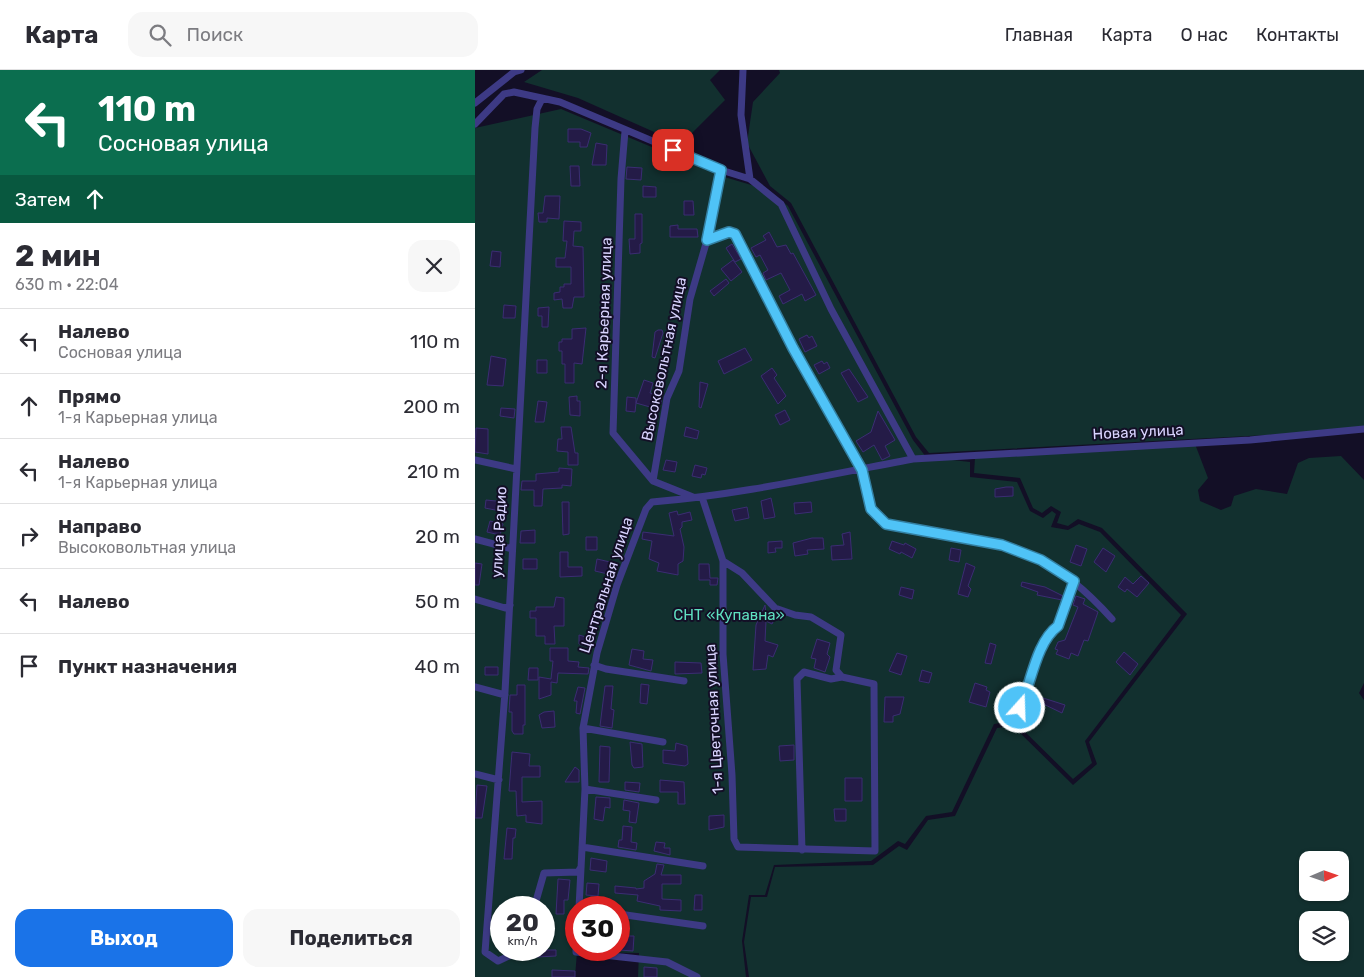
<!DOCTYPE html>
<html lang="ru">
<head>
<meta charset="utf-8">
<style>
  :root { --surface:#fff; --page:#f7f7f7; --text:#2b2b33; --muted:#7c7c81; --line:#e1e1e2; --accent:#1a73e8 }
  body { margin:0; font-family:Rubik,sans-serif; background:var(--page); color:var(--text); height:100vh; display:flex; flex-direction:column; font-size:19px; white-space:nowrap }
  * { box-sizing:border-box; margin:0 }
  p { font-size:16px; color:var(--muted) }
  .icon { flex:none; width:28px; height:28px; fill:none; stroke:currentColor; stroke-width:2; stroke-linecap:round; stroke-linejoin:round }
  .map { position:relative; flex:1; overflow:hidden }
  .drawer { display:flex; flex-direction:column; background:var(--surface); width:475px }
  .drawer>* { flex:none }
  .banner { background:#0b6e4f; color:#fff; overflow:hidden }
  .needle { width:32px; rotate:88deg }
  .buttons { position:absolute; left:824px; top:781px; display:grid; gap:10px }
  .buttons a { display:grid; place-items:center; width:50px; height:50px; border-radius:10px; background:var(--surface); box-shadow:0 1px 4px #0004; font-size:25px }
  .speed { position:absolute; left:15px; top:826px; display:flex; gap:10px; font-size:25px; font-weight:700; text-align:center }
  .speed>* { display:grid; place-content:center; width:65px; height:65px; border-radius:50%; background:var(--surface); box-shadow:0 1px 4px #0004; line-height:1 }
  .speed small { font-size:12px; font-weight:400 }
  .speed .limit { border:8px solid #d22; background:#fff; color:#111 }
  .pin { position:absolute; display:grid; place-items:center; width:42px; height:42px; color:#fff; margin:-21px; border-radius:10px; box-shadow:0 2px 8px #0006 }
  .me { position:absolute; width:55px; margin:-28px; rotate:20deg; stroke-linejoin:round; filter:drop-shadow(0 0 4px #0008) }
  .turn { display:flex; align-items:center; gap:18px; height:105px; padding:0 15px; font-size:22px }
  .turn .icon { width:65px; height:65px; stroke-width:2.5 }
  .turn b { display:block; font-size:35px; line-height:42px }
  .then { display:flex; align-items:center; height:48px; padding:0 15px; background:#0003; gap:10px; font-size:19px }
  .round { display:grid; place-items:center; flex:none; width:52px; height:52px; border-radius:15px; background:var(--page) }
  .head { display:flex; align-items:center; justify-content:space-between; height:85px; padding:0 15px }
  h1 { font-size:30px; font-weight:700; line-height:38px }
  .button { display:flex; gap:10px; margin-top:auto; padding:10px 15px }
  .button a { flex:1; height:58px; border-radius:15px; background:var(--accent); color:#fff; font-size:20px; font-weight:700; line-height:58px; text-align:center }
  .button a+a { background:var(--page); color:var(--text) }
  ul { padding:0; list-style:none }
  li { display:flex; align-items:center; gap:15px; height:65px; padding:0 15px; border-top:1px solid var(--line) }
  li div { flex:1 }
  li b { display:block; font-size:19px }
  li em { font-style:normal }
  header { display:flex; align-items:center; gap:30px; box-sizing:border-box; height:70px; padding:0 25px; background:var(--surface); border-bottom:1px solid var(--line) }
  header strong { font-size:24px }
  nav { display:flex; gap:28px; margin-inline-start:auto; font-size:18px }
  .search { width:350px; height:45px; background:var(--page); display:flex; align-items:center; gap:12px; box-sizing:border-box; padding:0 18px; border-radius:15px; color:var(--muted); font-size:19px }
  main { display:flex; flex:1; min-height:0 }
  .map>svg:first-child { display:block }
  .green { fill:#12302f; fill-rule:evenodd }
  .building { fill:#241b47; stroke:#3b2d73 }
  .lines { fill:none; stroke-linecap:round; stroke-linejoin:round }
  .street { stroke:#3d3a85; stroke-width:7 }
  .route-casing { stroke:#337fa1; stroke-width:12 }
  .route { stroke:#4fc3f7; stroke-width:9 }
  .labels { text-anchor:middle; dominant-baseline:central; stroke-width:4; stroke-linejoin:round; paint-order:stroke }
  .street-label { font-size:15px; fill:#d9d4ff; stroke:#130f26 }
  .park-label { font-size:15px; fill:#5fe0c0; stroke:#130f26 }
</style>
</head>
<body>
<header>
<strong>Карта</strong>
<div class="search"><svg class="icon" aria-label="search" viewBox="0 0 24 24"><circle cx="10" cy="10" r="6"/><path d="M15 15l6 6"/></svg>Поиск</div>
<nav><a>Главная</a><a>Карта</a><a>О нас</a><a>Контакты</a></nav>
</header>
<main>
<section class="drawer">
<div class="banner">
<div class="turn"><svg class="icon" aria-label="left" viewBox="0 0 24 24"><path d="M17 20v-9H6M10 6l-5 5 5 5"/></svg><div><b>110 m</b>Сосновая улица</div></div>
<div class="then">Затем<svg class="icon" aria-label="ahead" viewBox="0 0 24 24"><path d="M12 20V5M6 11l6-6 6 6"/></svg></div>
</div>
<div class="head"><div><h1>2 мин</h1><p>630 m · 22:04</p></div><a class="round"><svg class="icon" aria-label="close" viewBox="0 0 24 24"><path d="M6 6l12 12M18 6L6 18"/></svg></a></div>
<ul>
<li><svg class="icon" aria-label="left" viewBox="0 0 24 24"><path d="M17 20v-9H6M10 6l-5 5 5 5"/></svg><div><b>Налево</b><p>Сосновая улица</p></div><em>110 m</em></li>
<li><svg class="icon" aria-label="ahead" viewBox="0 0 24 24"><path d="M12 20V5M6 11l6-6 6 6"/></svg><div><b>Прямо</b><p>1-я Карьерная улица</p></div><em>200 m</em></li>
<li><svg class="icon" aria-label="left" viewBox="0 0 24 24"><path d="M17 20v-9H6M10 6l-5 5 5 5"/></svg><div><b>Налево</b><p>1-я Карьерная улица</p></div><em>210 m</em></li>
<li><svg class="icon" aria-label="right" viewBox="0 0 24 24"><path d="M7 20v-9h11M14 6l5 5-5 5"/></svg><div><b>Направо</b><p>Высоковольтная улица</p></div><em>20 m</em></li>
<li><svg class="icon" aria-label="left" viewBox="0 0 24 24"><path d="M17 20v-9H6M10 6l-5 5 5 5"/></svg><div><b>Налево</b></div><em>50 m</em></li>
<li><svg class="icon" aria-label="arrive" viewBox="0 0 24 24"><path d="M6 21V4h12l-3 4 3 4H6"/></svg><div><b>Пункт назначения</b></div><em>40 m</em></li>
</ul>
<div class="button"><a>Выход</a><a>Поделиться</a></div>
</section>
<div class="map">
<svg width="889" height="907" viewBox="0 0 889 907">
  <rect width="100%" height="100%" fill="#130f26"/>
  <!-- green -->
  <path class="green" d="M67 0H245L235 10 250 30 206 74 103 28 49 12Z
    M304 0H889V357L848 362 454 383 441 367 316 133 295 116 272 73 278 32 305 3Z
    M86 39 246 106 293 120 313 136 438 370 451 387 495 392V407L542 412 555 441 568 448 577 441 581 444 576 457 593 460 604 454 625 462 706 545 610 671 617 693 598 709 539 651 519 654 477 742 451 746 430 774 423 771 396 791 299 795 290 825H274L267 871 271 907H163L164 883 102 882 100 907H0V58ZM26 838H69V880H26ZM101 838H144V880H101Z
    M720 374 733 408 723 420 725 431 746 440 756 436 759 426 781 419 812 424 823 393 834 388 866 386 889 410V613L884 623 889 630V907H274L269 872 276 827H292L300 797 398 795 424 776 432 780 453 750 480 746 522 658 538 656 598 715 622 694 614 672 712 544 627 458 603 449 593 456 582 453 586 442 576 436 567 443 558 438 545 408 499 403 500 388ZM832 790H865V822H832ZM832 850H865V882H832Z"/>
  <!-- building -->
  <path class="building" d="M93 59H106L116 63 112 77H105V72H93Z
    M121 73 132 75 131 95H117Z
    M95 96H104L105 116H96Z
    M152 97 167 98 166 110 151 109Z
    M168 116 181 117V127H168Z
    M70 126H85L84 149 72 148V152H64L63 143H68Z
    M209 131H218L219 145H209Z
    M160 144H167V173L165 174V183L155 184 154 169H160Z
    M89 151 106 152V161H99L98 176 108 177 109 227H99L97 238H88L87 229 79 230V223L85 222V217H89V214H96V197H81V188H90L92 171H88Z
    M203 155V159H222L223 167H195V156Z
    M294 162 302 177 311 175 316 184 318 183 341 225 330 231 327 224 308 234 304 226 315 220 306 203 291 210 288 203 293 200 285 185 281 187 276 178 291 170 288 166Z
    M257 174 266 189 260 192 251 178Z
    M17 181 26 182 25 197 15 196Z
    M258 190 267 202 256 211 246 199Z
    M251 209 254 213 239 226 235 221Z
    M29 235 41 236 40 248H28Z
    M74 237 73 257H67V246H63V238Z
    M111 258 107 294 99 293V313H90V294H87V281H84V272H87V269H97V259Z
    M183 260H187L188 263 180 288 177 287 180 262Z
    M332 265 334 268 337 266 342 276 330 282 324 269Z
    M270 278 277 290 249 304 243 291Z
    M16 286 31 289 28 316 12 315Z
    M62 290H72V303H62Z
    M347 291 349 294 352 292 355 298 344 304 339 295Z
    M297 298 302 305 299 308 311 326 303 334 286 306Z
    M374 299 393 327 383 332 366 303Z
    M169 310 178 313 175 323 187 326 186 334 177 332 175 337 161 333 160 342 151 341 152 327 161 328V333Z
    M225 312 233 314 226 338 224 337Z
    M102 326V331H105V346L95 345 94 327Z
    M63 331 72 332 69 352H60Z
    M26 338 40 339 39 348 25 346Z
    M310 340 315 350 305 355 300 345Z
    M403 341 420 370 410 376 415 386 407 390 399 375 388 382 381 371 396 362Z
    M86 357H96L100 383H103V395H93V382L82 381 83 369H87Z
    M211 357 224 361 222 369 209 366Z
    M1 358 13 359V384L0 382Z
    M191 390 202 392 200 402 188 400Z
    M220 395 232 398 230 405 227 404 226 408 217 406Z
    M84 398 97 399 96 416 87 415V418L68 419 67 436H59V420H46L47 411H61V404L84 402Z
    M531 417H538V426L520 427V419Z
    M296 428 300 447 289 449 286 431Z
    M11 430 31 432 30 442 10 438Z
    M87 432H94V464L88 465Z
    M336 432 337 442 320 444 319 433Z
    M272 437 274 448 260 451 257 440Z
    M202 441 203 445 215 442 217 450 207 452V457L205 459 209 477 208 491 203 494V505L182 501 184 493 174 489 177 471 167 469 168 462 199 466 194 443Z
    M15 451 28 454 25 465 12 462Z
    M60 460V473H45L46 461Z
    M375 462 377 489 357 490 356 476 369 475 367 464Z
    M111 467H122V480H111Z
    M337 468H348L349 479 332 480 333 484 320 486 318 473Z
    M307 471V478H300L301 482 293 483V472Z
    M417 471 429 475 430 473 441 479 437 488 426 482 425 484 414 479Z
    M601 475 612 479 606 496 595 492Z
    M476 478 486 480 484 492 474 490Z
    M628 478 640 486 631 502 619 492Z
    M85 482H93V497H107V506L85 507Z
    M48 489H62V499H48Z
    M122 489 135 492 133 504 120 501Z
    M0 493 7 494 4 515H0Z
    M491 493 500 497 493 516 496 519 493 527 483 524Z
    M224 494H234L235 508H243L242 515H235V510H224Z
    M666 506 674 513 662 527 652 519 650 522 643 517 650 507 658 514Z
    M547 512 570 517 588 526 587 530 562 525 563 522 546 516Z
    M426 517 439 520 437 529 424 525Z
    M601 526 610 529 608 534 623 542 613 571 609 570 603 586 596 583 594 589 581 584 583 580 580 579 583 572 590 570 603 537 598 535Z
    M81 527 89 528V556H79L80 574H70V566H61V548H55V541H61V537H79Z
    M290 535 291 544 300 548 297 554 291 551 290 571 303 575 298 587 293 585 291 599 278 600 281 555Z
    M104 565 118 569 116 577 104 574Z
    M342 569 355 573 352 584 355 587 350 602 339 598 341 589 336 588Z
    M515 573 521 575 516 594 510 593Z
    M75 578H93V591L104 592 103 597 114 598 113 604 83 603 82 613 76 612V625L64 629V607L76 609 78 591H75Z
    M157 579 169 581 168 589 178 590 176 601 154 595Z
    M649 582 663 594 655 605 641 592Z
    M422 583 432 586 426 605 414 601Z
    M200 592 226 593 227 603 200 604Z
    M10 597H23V605H10Z
    M54 598H63V610H53Z
    M447 600 457 603 454 613 444 611Z
    M500 613 512 617 511 620 515 622 511 637 494 632Z
    M166 614 174 615 172 634 165 633Z
    M42 615H50V655H48V664H39L37 661V642H34L35 625H42Z
    M130 616H138L136 639 139 640 137 658 125 656Z
    M103 617 110 618 105 644 101 643 102 631H99Z
    M562 626 590 635 587 643 560 630Z
    M410 627H429L425 644 418 646V652H409Z
    M528 629 536 631 531 644 523 641Z
    M79 641 80 657 67 658 64 645 69 642Z
    M155 672 167 674 168 697 159 698 157 695Z
    M201 673 212 676 213 694 210 696 188 693V680L200 681Z
    M319 675V690L305 691 304 676Z
    M125 676 135 677 134 712H124Z
    M37 682 55 684 54 696H65V707H47V732L67 731V754L51 752V745L42 746 41 721H34Z
    M100 697 104 700V712H90Z
    M370 708H387V731H370Z
    M185 710 209 712 210 734H203V722H185Z
    M150 712 165 713 164 722 150 720Z
    M2 715 12 716 7 748H0Z
    M121 727 135 728V738L130 737 128 751 119 749Z
    M149 730 164 733 161 753 154 752 155 741 148 740Z
    M359 739H371V751H360Z
    M249 745V757L234 760V746Z
    M148 756 157 757 156 772 162 773 161 780 143 777 144 770H147Z
    M32 758 41 759 40 768H38L37 789H29Z
    M181 772 190 773 189 778H195V785L179 781Z
    M116 788 132 791 131 802 115 800Z
    M182 794 189 795 186 805H206V814H187V829L206 830V841L185 840V836L162 831 163 825 140 823V816L161 818V819L169 818V811L180 804Z
    M83 809 95 810 93 830H89V844H81Z
    M112 813 124 814 123 826 111 825Z
    M220 825H227V840H219Z
    M144 866H159L158 881 144 880Z
    M62 880H81V886L62 887Z
    M169 897 182 898V907H169Z
    M77 900 100 901V907H77Z"/>
  <g class="lines">
    <!-- street -->
    <path class="street" d="M268 0 266 45 275 109
      M0 33 39 2 46 0
      M0 54 29 24 39 22 85 32 246 100 275 109 306 134 356 239 438 389
      M150 61 146 109 138 363 178 411
      M232 170 254 162 260 163C299 242 340 318 383 394 394 414 388 440 411 453 420 459 454 462 466 464 546 478 581 487 637 549
      M0 390 41 399
      M218 427 178 411 192 328 204 301 215 229 232 170 246 100
      M227 427 248 491V584L257 705 259 769 263 777 400 781 399 614 367 607
      M0 469 37 479
      M248 491 267 503 300 538 320 545 336 547 366 565 361 600 367 607
      M0 529 30 538 35 535
      M119 595 131 599 209 611
      M0 617 30 625
      M538 645C563 622 554 577 583 556L599 511
      M108 658 188 672
      M0 704 24 710
      M110 719 181 730
      M107 777 228 796
      M327 780 322 609 329 602 356 609 367 607
      M59 838 69 803 103 802 106 797
      M104 838 110 719 108 658 122 583 142 515 171 439 177 432C265 425 351 405 438 389L775 370 889 359
      M144 844 228 856
      M47 880 23 891 10 882 30 622 60 58 62 39 67 29
      M101 880V882L192 892 222 907"/>
  </g>
  <g class="lines">
    <!-- route casing -->
    <g class="route-casing">
      <path id="route" d="M198 80 246 100 232 170 254 162 260 164 318 278 387 400 396 439 411 454 527 475 566 490 599 511 583 556C561 572 556 614 545 638"/>
    </g>
    <!-- route -->
    <use href="#route" class="route"/>
  </g>
  <g class="labels">
    <!-- street labels -->
    <g class="street-label">
      <text transform="translate(129 243) rotate(-88)">2-я Карьерная улица</text>
      <text transform="translate(189 289) rotate(-78)">Высоковольтная улица</text>
      <text transform="translate(663 362) rotate(-3)">Новая улица</text>
      <text transform="translate(24 462) rotate(-87)">улица Радио</text>
      <text transform="translate(131 515) rotate(-72)">Центральная улица</text>
      <text transform="translate(239 649) rotate(-93)">1-я Цветочная улица</text>
    </g>
    <!-- park labels -->
    <g class="park-label">
      <text x="254" y="545">СНТ «Купавна»</text>
    </g>
  </g>
</svg>
<div class="buttons">
<a><svg class="needle" viewBox="-14 -14 28 28"><path d="M0-13l5 13h-10z" fill="#e53935"/><path d="M0 13l5-13h-10z" fill="#7c7c81"/></svg></a>
<a><svg class="icon" aria-label="layers" viewBox="0 0 24 24"><path d="M12 4l9 5-9 5-9-5zM3 14l9 5 9-5"/></svg></a>
</div>
<div class="speed"><div>20<small>km/h</small></div><div class="limit">30</div></div>
<div class="pin" style="left:198px;top:80px;background:#d93025"><svg class="icon" aria-label="arrive" viewBox="0 0 24 24"><path d="M6 21V4h12l-3 4 3 4H6"/></svg></div>
<svg class="me" style="left:545px;top:638px" viewBox="-20 -20 40 40"><circle r="17" fill="#4fc3f7" stroke="#fff" stroke-width="3"/><path d="M0-11L8 9 0 5-8 9z" fill="#fff"/></svg>
</div>
</main>
</body>
</html>
